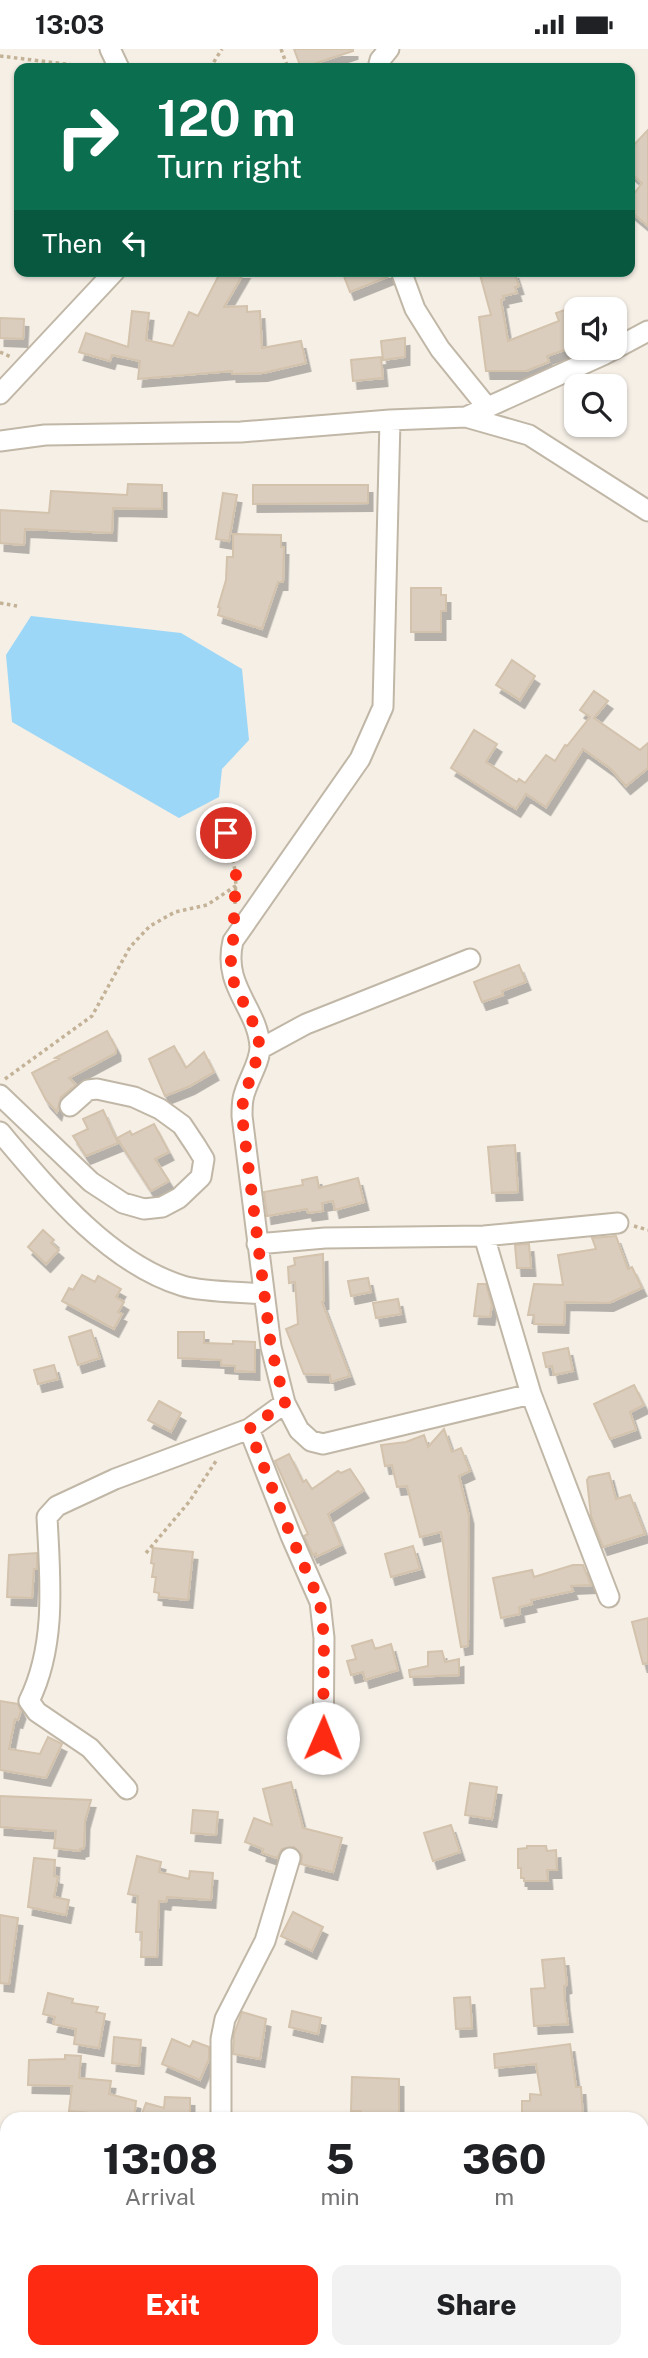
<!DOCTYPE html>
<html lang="en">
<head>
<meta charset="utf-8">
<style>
  :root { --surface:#fff; --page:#f2f2f2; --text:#202124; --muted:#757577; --accent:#ff2a12 }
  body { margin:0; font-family:"Public Sans",sans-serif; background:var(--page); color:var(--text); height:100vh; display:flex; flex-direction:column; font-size:26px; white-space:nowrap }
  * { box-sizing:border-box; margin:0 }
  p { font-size:23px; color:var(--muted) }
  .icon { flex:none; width:38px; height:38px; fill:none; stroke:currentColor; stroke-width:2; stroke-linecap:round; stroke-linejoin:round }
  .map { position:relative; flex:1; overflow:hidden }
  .details { position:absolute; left:0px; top:2063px; width:649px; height:247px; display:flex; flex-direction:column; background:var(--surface); border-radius:21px 21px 0 0; box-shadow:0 2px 5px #0004 }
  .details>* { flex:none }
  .banner { position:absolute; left:14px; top:14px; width:621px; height:214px; border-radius:14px; box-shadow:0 2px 5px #0004; background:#0b6e4f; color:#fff; overflow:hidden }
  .tools { position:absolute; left:564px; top:248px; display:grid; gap:14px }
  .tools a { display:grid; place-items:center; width:63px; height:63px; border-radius:14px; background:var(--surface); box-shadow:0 2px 5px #0004; font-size:35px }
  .pin { position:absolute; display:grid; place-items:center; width:60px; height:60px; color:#fff; margin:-30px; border:4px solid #fff; border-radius:50%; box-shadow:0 2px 7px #0007 }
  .me { position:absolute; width:77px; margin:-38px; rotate:1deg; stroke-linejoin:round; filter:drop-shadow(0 0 5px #0008) }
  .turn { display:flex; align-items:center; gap:24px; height:147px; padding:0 28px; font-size:32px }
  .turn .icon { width:91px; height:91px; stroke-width:2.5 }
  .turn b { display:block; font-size:49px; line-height:60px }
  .then { display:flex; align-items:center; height:66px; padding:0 28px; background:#0003; gap:14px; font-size:26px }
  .eta { display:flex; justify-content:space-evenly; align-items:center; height:119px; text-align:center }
  .eta b { font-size:42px; font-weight:800; line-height:49px }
  .cta { display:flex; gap:14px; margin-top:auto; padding:14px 28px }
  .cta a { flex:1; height:80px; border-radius:14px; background:var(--accent); color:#fff; font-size:28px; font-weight:800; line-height:80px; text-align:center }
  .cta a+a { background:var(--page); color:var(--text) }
  .status { display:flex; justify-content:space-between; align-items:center; height:49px; padding:0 35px; background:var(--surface); direction:ltr }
  .status svg { height:19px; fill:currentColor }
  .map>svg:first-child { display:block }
  .water { fill:#9cd7f7 }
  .building { fill:#dacdbd; stroke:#d3c2ac; stroke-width:2; filter:url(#shadow) }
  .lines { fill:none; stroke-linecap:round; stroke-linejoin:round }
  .minor-casing { stroke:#c1b7a7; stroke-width:23 }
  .path { stroke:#c4b297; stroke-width:3.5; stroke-dasharray:3.5 3.5; stroke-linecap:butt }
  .minor { stroke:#fff; stroke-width:19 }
  .route { stroke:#ff2a12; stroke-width:12; stroke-dasharray:0 21.6 }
</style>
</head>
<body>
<div class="status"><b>13:03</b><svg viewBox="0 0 49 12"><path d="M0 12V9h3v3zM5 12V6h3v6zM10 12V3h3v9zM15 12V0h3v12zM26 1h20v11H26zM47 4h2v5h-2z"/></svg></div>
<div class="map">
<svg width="648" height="2309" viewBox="0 0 648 2309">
  <defs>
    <filter id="shadow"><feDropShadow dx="4.5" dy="8" stdDeviation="0" flood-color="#0004"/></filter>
  </defs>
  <rect width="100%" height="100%" fill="#f5efe6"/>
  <!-- water -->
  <path class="water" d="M31 567 181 584 242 620 249 691 222 720 219 748 179 769 12 673 6 606Z"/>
  <!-- building -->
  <path class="building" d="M294 0H353V2L301 19Z
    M648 81V177L630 162V150L642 134 630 123V100Z
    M221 222H245L224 258 247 257V263L260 262 262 299 301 292 306 314 263 324 232 325V322L138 330 140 312 112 306 110 312 79 303 86 284 128 298 132 262 149 264 146 291 173 297 189 263 198 267Z
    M342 222H389L390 227 350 243Z
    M479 222H514L519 237 515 238 517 244 503 247 504 250 501 251 508 292 559 272 556 264 576 257V297L547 307 549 313 526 322H486L479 268 491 266Z
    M0 269 24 270 23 290 0 289Z
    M405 289V308L383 311 381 292Z
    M381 308 383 329 353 332 351 311Z
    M128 435 162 436V460L113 459 112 484 25 480 24 496 0 494V461L49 464 51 442 127 446Z
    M253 436H368V454L253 455Z
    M223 444 237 446 229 492 216 490Z
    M233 485 281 486V498H284L283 533H278L262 580 218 566 220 559 218 558 226 531 227 508H233Z
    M411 539H441V546H446V562H441V583H411Z
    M512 611 535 627 520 651 496 636Z
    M594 642 608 652 594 669 640 701 648 694V719L626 737 611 720 583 700 546 758 526 745 516 760 451 719 474 681 497 695 486 713 517 733 519 730 525 734 546 706 555 712 565 696 567 697 590 668 580 661Z
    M519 916 526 933 502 942 503 946 482 953 474 933Z
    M107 982 116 999V1004L69 1029 76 1036 61 1048 57 1063 46 1051 32 1024 59 1010 55 1009Z
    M174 997 186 1019 204 1003 214 1023 190 1037 165 1047 149 1010Z
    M103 1061 118 1094 86 1107 73 1087 88 1080 83 1070Z
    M154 1075 169 1103 155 1110 169 1132 151 1142 117 1089 130 1082 132 1086Z
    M515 1096 518 1143 492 1144 488 1098Z
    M317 1128 319 1139 358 1129 364 1153 335 1161 333 1152 322 1154 323 1162 308 1164 307 1160 267 1167 264 1143 303 1136 302 1131Z
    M43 1181 54 1191 51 1194 59 1201 46 1215 28 1198Z
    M616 1187 628 1220 632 1218 642 1239 609 1254 565 1253 564 1276 534 1275V1266H528L534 1235 563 1236 558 1206 596 1200 592 1189Z
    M529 1195 531 1219H517L515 1196Z
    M323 1205 324 1252 322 1253 350 1327 331 1333 330 1326 304 1325 286 1280 298 1275 295 1233 289 1234 288 1218 295 1216 294 1209Z
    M82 1226 95 1233 98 1227 121 1240 116 1248 124 1253 118 1263 122 1265 114 1280 62 1252 69 1239 73 1241Z
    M368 1229 371 1243 351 1247 348 1232Z
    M478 1235H486L492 1256 490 1268 474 1267Z
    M398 1250 401 1265 376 1269 373 1254Z
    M91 1281 100 1309 78 1316 69 1288Z
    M178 1283H204V1294L233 1295V1292L255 1293V1323L235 1322V1317L221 1316V1311L178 1309Z
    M568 1299 573 1322 554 1326 552 1317 546 1318 543 1304Z
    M54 1316 58 1330 38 1335 34 1321Z
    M634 1336 644 1356 630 1363 636 1381 610 1390 594 1355Z
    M159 1352 181 1364 171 1383 148 1371Z
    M444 1380 452 1403 461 1399 470 1422 459 1427 469 1467 468 1597 461 1598 441 1483 420 1488 407 1437 397 1438 392 1416 385 1417 381 1396 406 1393 424 1386 428 1398Z
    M289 1405 303 1433 306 1431 312 1440 338 1422 341 1424 350 1420 364 1441 328 1465 341 1496 316 1508V1504L313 1506 304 1487 308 1485 275 1412Z
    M609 1424 616 1450 630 1446 645 1485 603 1498 591 1467 587 1431 589 1428Z
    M413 1497 420 1520 391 1528 385 1505Z
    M153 1499 193 1503 188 1551 159 1548V1544L154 1543 156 1528H152L154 1515 151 1514Z
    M37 1504V1520H34L32 1549 7 1548 9 1506Z
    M573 1516H583L591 1536 571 1537 573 1542 531 1551 532 1555 519 1558 520 1565 501 1569 493 1529 532 1521 534 1528Z
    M648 1569V1614L643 1615 632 1573Z
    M372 1591 375 1600 391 1595 398 1621 365 1631 363 1623 351 1626 347 1612 356 1610 352 1597Z
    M442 1602 445 1613 459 1610V1626L410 1628 409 1621 428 1617V1603Z
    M0 1652 18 1655 21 1662 18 1671 15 1670 9 1700 40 1705 48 1688 62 1695 46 1729 0 1721Z
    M291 1733 303 1779 342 1789 333 1823 301 1815 302 1806 294 1798 282 1800 277 1809 262 1804 263 1800 245 1793 254 1769 272 1776 263 1740Z
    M470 1734 497 1738 492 1770 465 1766Z
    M0 1747 91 1751 85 1772 84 1799 80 1800V1802L54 1799 56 1782 0 1778Z
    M193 1761 218 1763 216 1786 191 1784Z
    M451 1776 460 1803 433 1812 424 1784Z
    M527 1797H546L547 1802 556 1801 557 1821H547L548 1832H524V1829H521V1819H518V1800L527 1799Z
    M137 1807 161 1813 159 1823 189 1830 190 1822 213 1824 211 1851 167 1848 166 1853 159 1852 157 1908H141L142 1883H136L138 1847 128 1845Z
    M34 1809 55 1811 54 1827 58 1828 54 1848 69 1851 66 1866 28 1858Z
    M293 1863 323 1878 312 1902 281 1887Z
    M0 1866 18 1869 9 1935 0 1934Z
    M564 1909 567 1936 564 1937 565 1953 568 1975 534 1977 531 1940 545 1939 542 1911Z
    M48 1944 73 1950 72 1954 98 1958 96 1963 105 1965 99 1999 74 1995 76 1980 53 1975 55 1968 43 1965Z
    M470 1948 472 1979 456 1980 454 1949Z
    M292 1962 321 1969 318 1985 289 1978Z
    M242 1963 266 1970 260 2010 233 2005 234 1985Z
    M114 1988 141 1991 139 2017 112 2014Z
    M172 1990 190 1998 193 1992 209 1998V2010L200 2031 162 2015Z
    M570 1995 576 2038H581L583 2070H522V2052H530V2045L541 2046 536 2015 495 2019 494 2005Z
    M65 2006 81 2007 79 2029 111 2032 109 2045 136 2052 134 2070H110L111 2066 69 2062 72 2037 28 2036 29 2011 65 2010Z
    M352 2028 399 2030V2065H361V2062H351Z
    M165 2048 190 2049V2070H140L146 2054 164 2059Z"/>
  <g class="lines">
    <!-- minor casing -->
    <g class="minor-casing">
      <path id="minor" d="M110 0 119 19
        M378 19 380 11 389 0
        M401 222 415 260 440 300 487 358
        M0 345 115 222
        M466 368 603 306 648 282
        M390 371 383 658 360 710 233 892C222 938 258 959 260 998 260 1015 246 1033 243 1050 242 1056 242 1062 242 1067L271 1298 285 1354 299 1381 311 1392 323 1395 531 1345
        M0 392 45 386 241 383 390 371 466 368 529 386 648 462
        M260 1000 306 975 470 910
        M0 1046 91 1133 123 1154 144 1160 162 1158 179 1149 201 1128 204 1110 196 1097 182 1076 160 1060 134 1048 97 1040 88 1041 70 1057
        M0 1083C49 1141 108 1214 183 1237 202 1243 242 1243 264 1245
        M484 1187 531 1345 609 1548
        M257 1195 325 1189 484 1187 618 1174
        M249 1380 291 1487 320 1553 324 1589 323 1714
        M127 1740 90 1699 37 1663 29 1652C57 1595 50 1529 47 1468L57 1457 115 1430 249 1380 285 1354
        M221 2070V1990L225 1970 265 1892 290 1809
        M642 2102 648 2100
        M0 2173 7 2174
        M210 2303V2309
        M464 2303 465 2309"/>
    </g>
    <!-- path -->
    <path class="path" d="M281 0 288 19
      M0 7 98 19
      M210 19 222 0
      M0 303 11 308
      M0 554 17 557
      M221 763 236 825 235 855
      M5 1030 92 967 130 898 150 877 175 863 207 856 237 836
      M634 1177 648 1181
      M146 1504 189 1453 216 1412"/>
    <!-- minor -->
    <use href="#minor" class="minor"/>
  </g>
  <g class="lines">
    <!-- route -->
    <path class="route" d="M226 784 236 825 233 892 230 905 234 934 257 982 260 1000 243 1051 242 1067 271 1298 285 1354 249 1380 291 1487 320 1553 324 1589 323 1689"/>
  </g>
</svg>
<div class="tools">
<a><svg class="icon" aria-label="sound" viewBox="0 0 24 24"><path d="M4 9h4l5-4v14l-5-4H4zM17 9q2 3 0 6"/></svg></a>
<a><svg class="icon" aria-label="search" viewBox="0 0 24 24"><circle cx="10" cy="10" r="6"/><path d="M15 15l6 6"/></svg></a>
</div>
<div class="pin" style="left:226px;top:784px;background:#d93025"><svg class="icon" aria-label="arrive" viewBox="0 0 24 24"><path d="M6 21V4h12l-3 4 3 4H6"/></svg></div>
<svg class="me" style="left:323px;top:1689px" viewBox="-20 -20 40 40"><circle r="19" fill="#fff"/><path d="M0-13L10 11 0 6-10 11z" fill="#ff2a12"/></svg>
<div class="banner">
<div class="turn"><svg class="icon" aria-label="right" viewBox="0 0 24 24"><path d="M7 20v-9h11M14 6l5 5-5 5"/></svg><div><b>120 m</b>Turn right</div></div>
<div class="then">Then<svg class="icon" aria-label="left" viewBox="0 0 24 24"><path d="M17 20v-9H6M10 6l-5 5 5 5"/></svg></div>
</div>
<section class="details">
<div class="eta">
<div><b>13:08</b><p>Arrival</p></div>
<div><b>5</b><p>min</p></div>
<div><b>360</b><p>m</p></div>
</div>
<div class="cta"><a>Exit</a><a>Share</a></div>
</section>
</div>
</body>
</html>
